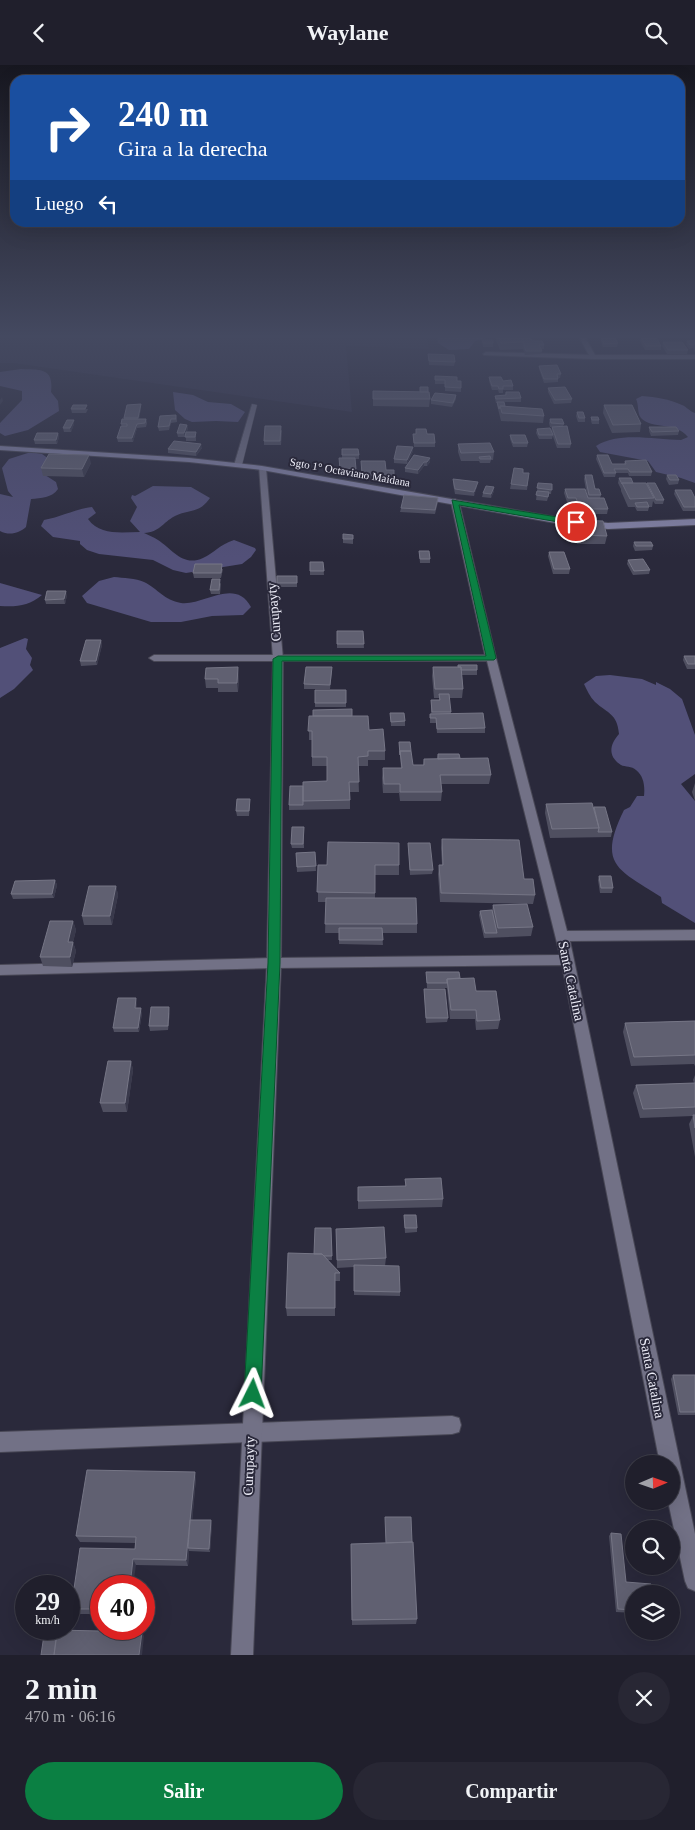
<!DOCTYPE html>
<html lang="es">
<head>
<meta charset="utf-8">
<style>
  :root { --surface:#201f2c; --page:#282734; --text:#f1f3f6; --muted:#a2a2a9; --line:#3d3d48; --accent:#0b8043 }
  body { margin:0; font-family:"Times New Roman",serif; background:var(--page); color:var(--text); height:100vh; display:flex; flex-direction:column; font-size:19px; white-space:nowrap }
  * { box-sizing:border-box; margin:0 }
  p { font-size:16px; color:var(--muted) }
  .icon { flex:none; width:28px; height:28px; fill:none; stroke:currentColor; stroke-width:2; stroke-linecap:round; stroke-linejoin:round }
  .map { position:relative; height:1590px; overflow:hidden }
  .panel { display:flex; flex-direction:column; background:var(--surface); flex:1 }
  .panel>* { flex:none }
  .top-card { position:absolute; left:10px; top:10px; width:675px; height:152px; border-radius:15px; box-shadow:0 5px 20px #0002,0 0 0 1px var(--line); background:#1a4fa0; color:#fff; overflow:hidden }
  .needle { width:32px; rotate:88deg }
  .buttons { position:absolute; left:625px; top:1390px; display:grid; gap:10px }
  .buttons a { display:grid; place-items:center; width:55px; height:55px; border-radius:50%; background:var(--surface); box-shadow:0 5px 20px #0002,0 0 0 1px var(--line); font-size:25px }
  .speed { position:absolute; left:15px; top:1510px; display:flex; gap:10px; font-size:25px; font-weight:700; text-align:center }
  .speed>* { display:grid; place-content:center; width:65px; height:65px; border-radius:50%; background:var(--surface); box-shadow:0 5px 20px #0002,0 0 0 1px var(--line); line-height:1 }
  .speed small { font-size:12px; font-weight:400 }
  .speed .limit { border:8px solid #d22; background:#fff; color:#111 }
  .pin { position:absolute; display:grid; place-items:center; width:42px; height:42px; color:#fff; margin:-21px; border:2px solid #fff; border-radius:50%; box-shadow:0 1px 5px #0007 }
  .me { position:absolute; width:55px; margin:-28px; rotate:3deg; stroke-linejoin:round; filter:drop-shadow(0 0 4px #0008) }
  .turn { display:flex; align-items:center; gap:18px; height:105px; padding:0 25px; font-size:22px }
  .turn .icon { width:65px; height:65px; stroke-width:2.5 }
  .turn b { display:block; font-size:35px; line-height:42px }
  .then { display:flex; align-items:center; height:48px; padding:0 25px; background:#0003; gap:10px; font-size:19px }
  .round { display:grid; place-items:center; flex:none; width:52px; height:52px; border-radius:26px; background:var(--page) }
  .headline { display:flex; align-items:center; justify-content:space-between; height:85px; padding:0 25px }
  h1 { font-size:30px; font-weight:800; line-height:38px }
  .primary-button { display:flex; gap:10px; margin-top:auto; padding:10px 25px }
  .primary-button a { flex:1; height:58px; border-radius:30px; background:var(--accent); color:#fff; font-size:20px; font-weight:800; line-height:58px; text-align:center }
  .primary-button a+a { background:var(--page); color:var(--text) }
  header { display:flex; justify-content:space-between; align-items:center; height:65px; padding:0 25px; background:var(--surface); font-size:22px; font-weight:800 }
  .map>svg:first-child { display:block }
  .built { fill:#333249 }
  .green { fill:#525078 }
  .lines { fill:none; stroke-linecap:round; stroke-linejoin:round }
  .service-casing { stroke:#484755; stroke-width:1 }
  .minor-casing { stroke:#484755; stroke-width:2 }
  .tertiary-casing { stroke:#484755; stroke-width:2 }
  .secondary-casing { stroke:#484755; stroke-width:2 }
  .service { fill:#727186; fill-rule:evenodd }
  .minor { fill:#727186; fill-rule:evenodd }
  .tertiary { fill:#727186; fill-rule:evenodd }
  .secondary { fill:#8584a7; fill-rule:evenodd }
  .wall { fill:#4f4f60 }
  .shaded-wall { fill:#39394b }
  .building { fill:#606071; stroke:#767686 }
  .route { fill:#0b8043; stroke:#07532c }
  .labels { text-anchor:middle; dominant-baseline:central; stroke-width:4; stroke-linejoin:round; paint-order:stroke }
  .far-street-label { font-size:11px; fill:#eeeef9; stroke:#2a293b }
  .street-label { font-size:14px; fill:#eeeef9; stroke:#2a293b }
</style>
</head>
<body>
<header><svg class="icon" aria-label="back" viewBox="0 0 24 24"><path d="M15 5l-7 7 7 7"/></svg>Waylane<svg class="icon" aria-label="search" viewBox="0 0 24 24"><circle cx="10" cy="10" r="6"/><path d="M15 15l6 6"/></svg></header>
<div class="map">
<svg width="695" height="1590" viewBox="0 0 695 1590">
  <rect width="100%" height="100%" fill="#2a293b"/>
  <!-- built -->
  <path class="built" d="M0 270H427L429 284 346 281 352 347 14 298H0Z"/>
  <!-- green -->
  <path class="green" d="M434 270H490L492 272 475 276 469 284 449 285 438 278 437 271Z
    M21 304C40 305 54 302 51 327L58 336 59 346 28 365 5 371 0 368V358L22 335V326L0 321V307Z
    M173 327 193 330 208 337 231 339 245 347 238 357 216 356 192 357 185 354 175 345Z
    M642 331C656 332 669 334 682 340 687 342 689 346 695 348V418L681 413 656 407 648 396 600 387 596 381C620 366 654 375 681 375L688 372C675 356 652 365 641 353 637 348 639 340 636 334Z
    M31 387 42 389 49 394 45 410 56 417 58 424C52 433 41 433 31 434L26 462C19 468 10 471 0 466V429L13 432 8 426 2 403 9 394Z
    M153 421 191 422 210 433C199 449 189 444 175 451 162 458 160 467 144 468 148 470 154 472 158 475 173 485 183 502 203 493 214 488 219 480 234 475L255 483 256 485 251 492 242 499 186 508 173 505 153 495 99 489 87 485 80 479V476L53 472 41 461 44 455C61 452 75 444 92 442L96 448 88 454C100 471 122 467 140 467L130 456 137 442 131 433 132 430 135 431Z
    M114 512C123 513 136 513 144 517 158 524 164 535 181 538 203 541 235 512 251 542L243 550 212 551 181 557H151L87 538 82 531 99 516Z
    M0 518 42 530C29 541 17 542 0 541Z
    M25 573 28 574 26 584 32 593 30 600 33 605 14 624 0 633V583Z
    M610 610 642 614 656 620V617L670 624 682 634 695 670V709L681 719 695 736V858L662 838 661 832C618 804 597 800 624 745L630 742 637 731H644C645 722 644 711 636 705 632 701 625 702 621 700 607 691 610 679 619 669 617 648 608 649 595 637 590 632 587 625 584 619L596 611Z"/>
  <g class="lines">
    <!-- service casing -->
    <g class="service-casing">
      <path id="service" d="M252 339 257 340 242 400 238 402 234 400Z"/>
    </g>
    <!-- minor casing -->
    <g class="minor-casing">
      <path id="minor" d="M486 287 593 290 596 292 593 294 484 290 483 289Z
        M455 434 459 437 496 593 567 866 695 865V875L570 876 695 1469V1526L688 1523 685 1516 668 1436H671V1399H660L562 900 274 903 0 910V900L274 893 560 890 487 596H154L149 593 154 590H485L451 437Z
        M452 1351 459 1353 461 1360 459 1367 452 1369 0 1387V1367Z"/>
    </g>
    <!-- tertiary casing -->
    <g class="tertiary-casing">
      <path id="tertiary" d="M578 270H584L595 290H695V294H593L590 292Z
        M259 401 266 403 283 594 281 898 253 1590H231L267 898 273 594Z"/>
    </g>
    <!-- secondary casing -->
    <g class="secondary-casing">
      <path id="secondary" d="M0 381 189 393 262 401 561 453 608 458 695 454V460L608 464 561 459 262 405 189 397 0 385Z"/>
    </g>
    <!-- service -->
    <use href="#service" class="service"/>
    <!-- minor -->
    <use href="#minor" class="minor"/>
    <!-- tertiary -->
    <use href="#tertiary" class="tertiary"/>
    <!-- secondary -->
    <use href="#secondary" class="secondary"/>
  </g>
  <!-- wall -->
  <path class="wall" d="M496 270H521L544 280V284H541L542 286 541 289 525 290 523 284 500 285 496 275Z
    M627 270H636V272H628Z
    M654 270H663V272H655Z
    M691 270H695V287L693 283 689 284 686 279 687 276 694 275Z
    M601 273 618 278 617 282H603L601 277Z
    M641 273 661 281V285H645L640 276Z
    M482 275 493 278V282H483Z
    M663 277 688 285 687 289H667L662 281Z
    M428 289 455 297 454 301 429 300Z
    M539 301 561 309 560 313H558V317L544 318 539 304Z
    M435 311 457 316H461V327L445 326V319H435Z
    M489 312 503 316 513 321V325H503V328H499L498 325H492L489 316Z
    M420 322 430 334 429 342 373 341V326L420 327Z
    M548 323 572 334 571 338 554 339 548 327Z
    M506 327 521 333V337H504L505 341 544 351 543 358 501 356 497 340V338H496L495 334V331L505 330Z
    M456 330V334L452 342 431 339V335Z
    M141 339V343L139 354H146L147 358 146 362 137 363 133 377H118L117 373 122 361 121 359 124 354V353Z
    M604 340 641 359 640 367 612 368 603 348Z
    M71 344H88L86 348H72Z
    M577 347 585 353V357H578L576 351Z
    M160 351 177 354V357L171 358 169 365 159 366 158 362Z
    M591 352 599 355V359H592L591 356Z
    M550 354 564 359 563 361 571 379 570 383H557L551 366 552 362H550L549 358Z
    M74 359 71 367H64L63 363Z
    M187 360 188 364 186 367 196 371V376H186V369L185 372H178L177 368Z
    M649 362 679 366 678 370 651 371 649 366Z
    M416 364 435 378V382H414L413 369H416Z
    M537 364 553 370 552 374H539L536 368Z
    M282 365 281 380H264V376Z
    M58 368 59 372 57 379H35L34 375Z
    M510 370 528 378 527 382H513L510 374Z
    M458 379 494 387 493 395H491L490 398H480L479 396H461L458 387Z
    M202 383 196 391 168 388V384Z
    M342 384 359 390V394H355L356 408H340L339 393H342Z
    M413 386 407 399 394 398V394Z
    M597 390 612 399H624L625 396 652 407 651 411H629L628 408H616L615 412H604L596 394Z
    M430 393V397L427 401H424L418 409 405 407V403Z
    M361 396 386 405H394V418L362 414Z
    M91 398 84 412 43 411 41 403Z
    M514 403 523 408H529L527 425 510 424Z
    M585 410 601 430 600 433 608 444 607 449H579L576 437H567L564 428 565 424 587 431 584 414Z
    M667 410 679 415 678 419 669 420 666 414Z
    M619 413 633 418H646L664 435 663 439H655L653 436 652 442H649L648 446H637L635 442H628L621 426V424L618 418Z
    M453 414 477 421 474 431 455 429 453 419Z
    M538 418 552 419 551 429H549L547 436 536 435Z
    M494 422V426L491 433 482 432 483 428Z
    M675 425 695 433V446H683L674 429Z
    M438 437 435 449 400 447 401 443Z
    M575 455 607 471 605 479H577L574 464Z
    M353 470V479L343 478V474Z
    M634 477 653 481 652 485 635 486 633 481Z
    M419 486 430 494V498H420Z
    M549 487 570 504 569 509H553L548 491Z
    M628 495 650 505 649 509 633 510 627 499Z
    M310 497H323L324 510H310Z
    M223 504 221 513H194L193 508Z
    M297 515V522H277V518Z
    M221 518 220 529H211L210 525Z
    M67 530 65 539H46L45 535Z
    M337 566H363L364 583H337Z
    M101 575 102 580 97 600 81 601 80 596Z
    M684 591H695V604H687L683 595Z
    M433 602 477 605V610H462L463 624 462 633H449L451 649 485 663V668H437L436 658H430V649H431V635H439V633H434L432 611Z
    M332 606 330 624H304V619Z
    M239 611 238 627H218V623H206L205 614Z
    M315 625H346V642H315Z
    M390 648 405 656V661H391Z
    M309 651H352L369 665 385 686V695H368V701H358L359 727H350V744L289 745V740L303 721 327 716V701H312V675H309Z
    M399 677 413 700H423L424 694H437L438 689 460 693 491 710 489 719H441L442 727 441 736H400L399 728H383L382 713 383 703H401Z
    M695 718V736L692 727Z
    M250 739 249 751H237L236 746Z
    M546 739 594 742 612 767 611 772 550 773 545 748Z
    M304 762V783H292L291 779Z
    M442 774 524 814 535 830 533 839 440 837 438 809 439 800H442L441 783Z
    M408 778 433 805 432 809 410 810Z
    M315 787 316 806 297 807 296 788Z
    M318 800H399V810H375V833L417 859V868H382L383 880 339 879V868H325L326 837H318Z
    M599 811 613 823 612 828H600L598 815Z
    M55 815 57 820 54 833 13 834 11 829Z
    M116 821 118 830 112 860H84L82 851Z
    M493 840 533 862 531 871 484 873 479 850 480 846 492 845Z
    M73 856 76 865 73 877 76 886 72 902 43 901 40 892Z
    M426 907 460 913 476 926 500 955 498 964 476 965 475 954H450L447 923H427Z
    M424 924 448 953 447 957 426 958Z
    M137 938 136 943 142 948 139 967H114L113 963Z
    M170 947 168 965 150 966 149 961Z
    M695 956V1001L694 999 631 1001 623 967 625 958Z
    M131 996 133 1005 127 1047H103L100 1038Z
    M695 1010V1092L689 1059 693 1051 640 1053 633 1028 636 1020 694 1018 693 1015Z
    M405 1114 443 1134 442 1142 358 1144V1122L405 1121Z
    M404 1150 417 1163V1167L405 1168Z
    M331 1163 332 1195H327L340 1208V1216H335V1251H287L286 1243 314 1189Z
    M336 1164 386 1193 385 1201 400 1227V1231L354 1230V1202L337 1203Z
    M673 1310H695V1350H678L671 1314Z
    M196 1413 192 1455 212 1458 210 1487 189 1486 188 1501 136 1500 101 1521V1549H75L71 1544 135 1484V1478L80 1477 76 1471Z
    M611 1468 626 1517 634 1529V1548L616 1547 609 1471Z
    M351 1479 417 1554 416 1559 352 1560Z"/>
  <!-- shaded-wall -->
  <path class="shaded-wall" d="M2 332 3 336 0 340V335Z
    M141 339V343L138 357V353Z
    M74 355V359L71 367 70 363Z
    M137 359V363L133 377 132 373Z
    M187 360 188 364 185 372 184 368Z
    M58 368 59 372 57 379 56 375Z
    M201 379 202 383 196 391V387Z
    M413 382V386L407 399V395Z
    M89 390 91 398 84 412 82 404Z
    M430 393V397L427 401V397Z
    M424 397V401L418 409V405Z
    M478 417 477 421 474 431V427Z
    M494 422V426L491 433V429Z
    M66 526 67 530 65 539 64 534Z
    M101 575 102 580 97 600 96 596Z
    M238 602 239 611 238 627 237 618Z
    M55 815 57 820 54 833 52 829Z
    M116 821 118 830 112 860 110 851Z
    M73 856 76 865 71 886 68 877Z
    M73 877 76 886 72 902 70 892Z
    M136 933 137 938 136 948 135 943Z
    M169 942 170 947 168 965V961Z
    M141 943 142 948 139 967 138 963Z
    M131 996 133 1005 127 1047 125 1038Z
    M195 1407 196 1413 190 1483H188L189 1486 188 1501 186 1495Z
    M211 1455 212 1458 210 1487 209 1484Z
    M133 1494 136 1500 133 1521H130Z
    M142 1567 144 1571 142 1590H139Z"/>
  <!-- building -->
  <path class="building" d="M497 270H521L524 277 501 278Z
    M521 271H528L530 274 535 276H542L544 280H539L542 286H526L524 281V277Z
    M656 272 661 281H646L641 273Z
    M601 273H615L618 278 604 279Z
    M482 275H493V278H483Z
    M695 275 694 280H690L687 276Z
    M663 277H682L688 285H668Z
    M428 289 454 290 455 297 429 296Z
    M557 300 561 309H557L558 314H544L539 301Z
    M435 311 457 312V316H461V323L445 322V315H435Z
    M489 312H501L503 316 511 315 513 321H503V324H499L498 321H492Z
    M420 322H428V327H420Z
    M565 322 572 334 555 335 548 323Z
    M373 326 429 327 430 334H373Z
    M506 327H519L521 333 496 334 495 331 506 330Z
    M435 328 456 330 453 338 431 335Z
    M497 337H504L505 341H500L499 344Z
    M141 339 138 353H124L127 340Z
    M73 340H87L85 344H71Z
    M604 340H632L641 359 613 360Z
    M500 341 542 344 544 351 502 348Z
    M577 347H583L585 353H579Z
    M176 350V354H171L169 361 158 362 160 351Z
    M591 352H598L599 355H592Z
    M122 354H146L145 358 137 359 132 373H117L121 361H127V359H121Z
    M550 354H562L564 359 551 358Z
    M67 355H74L70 363H63Z
    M180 359 187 360 184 368H177Z
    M265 361H281L280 376H264Z
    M567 361 571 379H558L552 362Z
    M649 362H676L679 366 652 367Z
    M550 363 553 370H539L537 364Z
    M416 364H426L427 369H434L435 378H414L413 369H416Z
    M186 367H196L195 372H185Z
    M37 368H58L56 375H34Z
    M510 370H525L528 378H513Z
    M174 376 201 379 196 387 168 384Z
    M490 378 494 387 461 388 458 379Z
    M397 381 413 382 407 395 394 394Z
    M342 384H358L359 390H342Z
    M49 389 89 390 82 404 41 403Z
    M414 390 430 393 427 397H424L418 405 405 403Z
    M597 390H608L612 399H626L625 396 646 395 652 407H630L628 404H614L616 408H604Z
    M490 391 491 394H480L479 392Z
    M339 393H355L356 404H340Z
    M361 396H385L386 405H394V413L362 409Z
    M514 403 523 404V408H529L527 421 511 419Z
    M585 410H592L595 424H599L601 430H589Z
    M667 410H676L679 415H670Z
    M619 413H631L633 418H622V419Z
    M453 414 478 417 474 427 455 424Z
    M538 418 552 419V425L537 423Z
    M622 418H646L654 433 630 434Z
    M647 418H655L664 435H656Z
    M486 421 494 422 491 429 483 428Z
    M565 424H585L588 433H604L608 444H580L576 433H568Z
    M675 425H691L695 433V442H684Z
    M537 426 549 427 548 432 536 430Z
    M404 430 438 433 435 445 401 443Z
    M647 437 649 442H637L635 438Z
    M575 455 603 456 607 471 579 470Z
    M343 469 353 470V474H343Z
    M634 477H651L653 481H636Z
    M419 486H429L430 494H420Z
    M549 487H564L570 504H554Z
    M643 494 650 505 634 506 628 495Z
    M310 497H323L324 506H310Z
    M195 499H222L221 508H193Z
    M277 511H297V518H277Z
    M212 514H220L219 525H210Z
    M47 526H66L64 534 45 535Z
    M337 566H363L364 579H337Z
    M86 575H101L96 596H80Z
    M684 591H695V599H688Z
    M458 600H477V605H461V602H458Z
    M238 602 237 618H218V614H205L206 603Z
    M306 602H332L330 620 304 619Z
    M433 602H461L463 624H435Z
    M315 625H346V638H315Z
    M439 629H449L451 647H432L431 635H440Z
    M352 644V651H313V645Z
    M390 648H404L405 656 391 657Z
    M483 648 485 663 437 664 436 653H430V649Z
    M309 651H368L369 665 383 664 385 686H368V691L358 692 359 717H349L350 735 303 736V717L327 716V692H312V666H308Z
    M399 677H410L411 686H400V690Z
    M400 686H411L413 700H424V694L488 693 491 710H440L442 727H400V719H384L383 703H402Z
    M438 689H459L460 693 438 694Z
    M290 721H303V740H289Z
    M237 734H250L249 746H236Z
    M592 738 599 763 552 764 546 739Z
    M594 742H605L612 767H598L599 763Z
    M292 762H304L303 779H291Z
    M442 774 519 775 524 814H533L535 830 441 828 439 800H443Z
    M328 777 399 778V800H375V828L317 827 318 800H327Z
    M408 778H430L433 805H410Z
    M315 787 316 801 297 802 296 788Z
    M599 811H611L613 823H601Z
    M55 815 52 829H11L15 816Z
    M89 821H116L110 851H82Z
    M326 833H416L417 859H325Z
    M527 839 533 862 498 863 493 840Z
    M492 845 497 868H485L480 846Z
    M50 856H73L68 877H73L70 892H40Z
    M339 863H382L383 875H339Z
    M426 907H459L460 913 447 914V918H427Z
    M474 913 476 926H496L500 955 477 956 476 945H451L447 914Z
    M424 924H445L448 953H426Z
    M118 933H136L135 943H141L138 963H113Z
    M151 942H169L168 961H149Z
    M695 956V990L634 992 625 958Z
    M108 996H131L125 1038H100Z
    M695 1018V1042L643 1044 636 1020Z
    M693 1050H695V1063Z
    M441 1113 443 1134 358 1136V1122L406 1121 405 1114Z
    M404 1150H416L417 1163H405Z
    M384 1162 386 1193 337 1195 336 1164Z
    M315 1163H331L332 1191H324L322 1189H314Z
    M288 1188 322 1189 340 1208H335V1243H286Z
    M354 1200 399 1201 400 1227 354 1226Z
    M673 1310H695V1347H680Z
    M87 1405 195 1407 186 1495 133 1494 130 1521H101V1544H71L80 1483 135 1484 136 1472 76 1471Z
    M385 1452H411L412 1477 386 1478Z
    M190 1455H211L209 1484 188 1483Z
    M611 1468 621 1469 626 1517 651 1519 652 1529H634V1545L618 1544Z
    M413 1477 417 1554 352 1555 351 1479Z
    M57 1565 142 1567 139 1590H54Z
    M57 1569 54 1590H41L44 1570Z"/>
  <!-- sky -->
  <linearGradient id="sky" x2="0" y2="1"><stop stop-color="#171720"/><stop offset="0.55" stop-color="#444960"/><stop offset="1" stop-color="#444960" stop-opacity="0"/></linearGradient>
  <rect width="695" height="493" fill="url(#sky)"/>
  <!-- route -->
  <path class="route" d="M452 435 576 455 580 457 576 460 459 440 496 593 494 595 282 596 280 898 261 1329 259 1335 253 1337 247 1335 244 1329 268 898 273 594 278 591H486Z"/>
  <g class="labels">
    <!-- far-street labels -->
    <g class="far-street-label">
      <text transform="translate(350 407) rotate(10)">Sgto 1° Octaviano Maidana</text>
    </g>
    <!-- street labels -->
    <g class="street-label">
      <text transform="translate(274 547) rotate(-95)">Curupayty</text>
      <text transform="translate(571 916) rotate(78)">Santa Catalina</text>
      <text transform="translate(652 1313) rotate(79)">Santa Catalina</text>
      <text transform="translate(249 1401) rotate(-88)">Curupayty</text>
    </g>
  </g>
</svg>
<div class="buttons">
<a><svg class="needle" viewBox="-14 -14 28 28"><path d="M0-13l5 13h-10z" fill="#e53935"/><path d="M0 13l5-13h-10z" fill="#a2a2a9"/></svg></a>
<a><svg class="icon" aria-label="search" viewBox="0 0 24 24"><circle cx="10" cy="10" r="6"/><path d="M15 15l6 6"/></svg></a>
<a><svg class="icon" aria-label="layers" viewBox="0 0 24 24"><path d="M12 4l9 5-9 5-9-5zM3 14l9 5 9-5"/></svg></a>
</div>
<div class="speed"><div>29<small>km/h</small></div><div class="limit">40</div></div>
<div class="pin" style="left:576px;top:457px;background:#d93025"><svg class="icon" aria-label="arrive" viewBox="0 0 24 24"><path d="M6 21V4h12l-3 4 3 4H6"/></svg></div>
<svg class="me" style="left:253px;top:1329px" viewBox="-20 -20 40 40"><path d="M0-17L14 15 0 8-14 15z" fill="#0b8043" stroke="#fff" stroke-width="4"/></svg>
<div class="top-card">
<div class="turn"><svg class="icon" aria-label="right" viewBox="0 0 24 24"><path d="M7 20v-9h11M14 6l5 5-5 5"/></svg><div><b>240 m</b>Gira a la derecha</div></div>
<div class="then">Luego<svg class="icon" aria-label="left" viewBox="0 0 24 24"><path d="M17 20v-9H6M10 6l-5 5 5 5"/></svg></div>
</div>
</div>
<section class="panel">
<div class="headline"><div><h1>2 min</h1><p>470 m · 06:16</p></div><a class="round"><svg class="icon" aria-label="close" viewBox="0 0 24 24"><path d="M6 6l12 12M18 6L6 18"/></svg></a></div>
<div class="primary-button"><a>Salir</a><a>Compartir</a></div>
</section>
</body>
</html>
